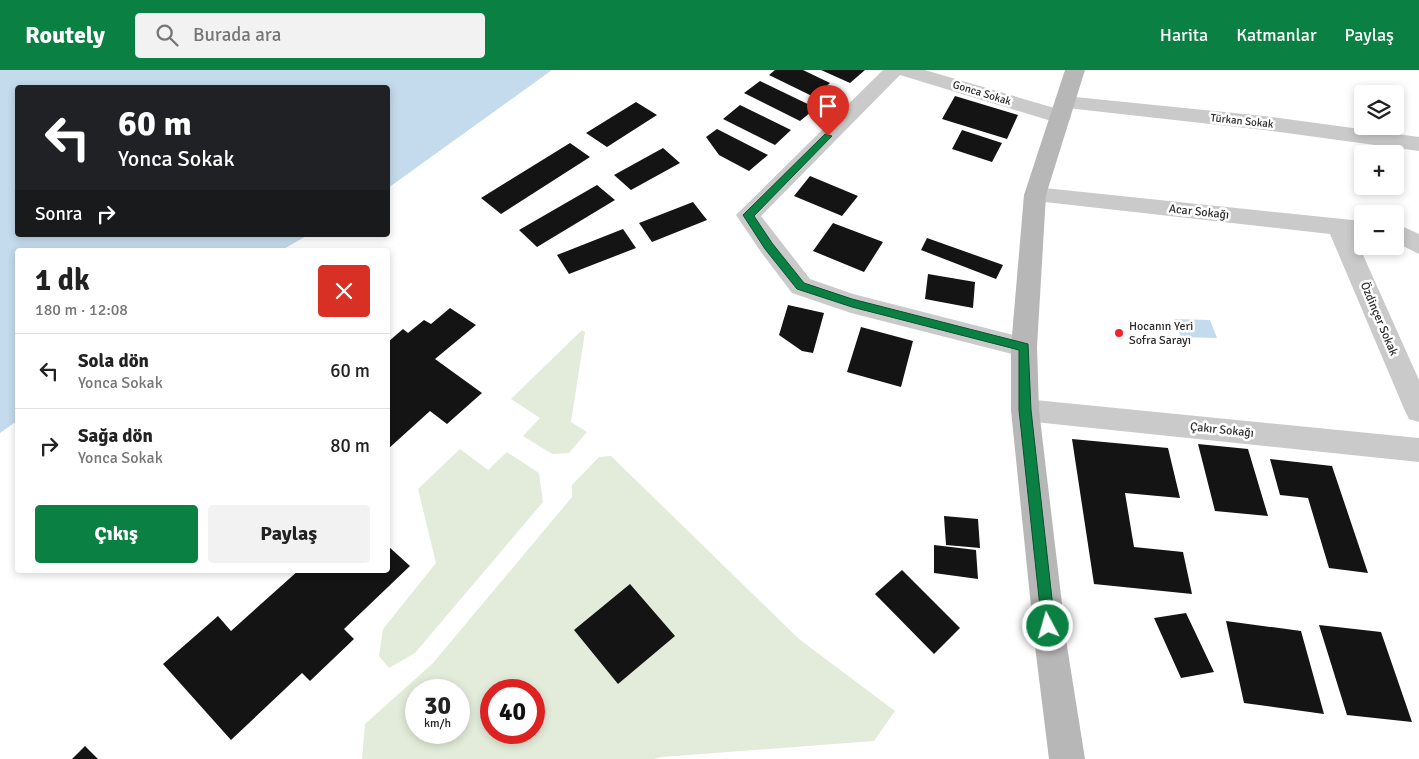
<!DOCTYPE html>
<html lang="tr">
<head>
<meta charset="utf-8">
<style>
  :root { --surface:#fff; --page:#f2f2f2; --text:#222; --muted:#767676; --line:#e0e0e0; --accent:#0b8043 }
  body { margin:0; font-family:Signika,sans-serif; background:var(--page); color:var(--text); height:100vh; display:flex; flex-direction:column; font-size:19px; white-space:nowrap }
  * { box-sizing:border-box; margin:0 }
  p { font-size:16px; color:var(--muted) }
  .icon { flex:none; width:28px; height:28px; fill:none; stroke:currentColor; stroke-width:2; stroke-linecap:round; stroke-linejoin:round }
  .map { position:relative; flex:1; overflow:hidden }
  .details { position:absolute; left:15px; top:178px; width:375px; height:325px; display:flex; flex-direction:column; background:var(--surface); border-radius:5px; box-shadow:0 2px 8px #0003 }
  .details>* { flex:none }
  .hud { position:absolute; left:15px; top:15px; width:375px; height:152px; border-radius:5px; box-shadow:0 2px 8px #0003; background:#202124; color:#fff; overflow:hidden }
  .fabs { position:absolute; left:1354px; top:15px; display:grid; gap:10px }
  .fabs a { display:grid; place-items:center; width:50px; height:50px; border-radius:5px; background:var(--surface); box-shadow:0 2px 8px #0003; font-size:25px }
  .speed { position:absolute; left:405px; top:609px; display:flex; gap:10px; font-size:25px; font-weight:700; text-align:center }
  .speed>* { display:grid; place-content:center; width:65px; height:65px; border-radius:50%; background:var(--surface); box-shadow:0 2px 8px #0003; line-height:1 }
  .speed small { font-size:12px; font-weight:400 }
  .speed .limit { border:8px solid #d22; background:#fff; color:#111 }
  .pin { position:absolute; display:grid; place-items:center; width:42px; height:42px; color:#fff; margin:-51px -21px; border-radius:50% 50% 50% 0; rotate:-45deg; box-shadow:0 0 5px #0007 }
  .pin .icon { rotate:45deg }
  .me { position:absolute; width:55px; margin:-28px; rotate:354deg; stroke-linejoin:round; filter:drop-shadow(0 0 4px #0008) }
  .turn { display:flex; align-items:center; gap:18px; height:105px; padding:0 20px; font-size:22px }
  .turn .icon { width:65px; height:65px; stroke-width:2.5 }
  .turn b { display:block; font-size:35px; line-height:42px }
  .then { display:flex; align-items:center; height:48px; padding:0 20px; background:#0003; gap:10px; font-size:19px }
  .round { display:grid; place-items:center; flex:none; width:52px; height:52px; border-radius:5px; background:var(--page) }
  .summary { display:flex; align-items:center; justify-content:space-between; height:85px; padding:0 20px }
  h1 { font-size:30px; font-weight:700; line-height:38px }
  .primary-button { display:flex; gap:10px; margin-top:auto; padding:10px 20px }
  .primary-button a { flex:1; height:58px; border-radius:5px; background:var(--accent); color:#fff; font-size:20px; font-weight:700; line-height:58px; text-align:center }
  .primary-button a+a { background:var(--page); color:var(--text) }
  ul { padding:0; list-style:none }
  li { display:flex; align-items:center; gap:15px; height:75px; padding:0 20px; border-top:1px solid var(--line) }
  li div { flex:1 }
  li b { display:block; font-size:19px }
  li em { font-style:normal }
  header { display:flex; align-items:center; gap:30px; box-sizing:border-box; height:70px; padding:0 25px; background:var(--accent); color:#fff }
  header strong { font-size:24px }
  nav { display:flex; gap:28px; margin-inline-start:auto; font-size:18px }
  .search { width:350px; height:45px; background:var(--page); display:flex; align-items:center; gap:12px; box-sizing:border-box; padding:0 18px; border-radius:5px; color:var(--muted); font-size:19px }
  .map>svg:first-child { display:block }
  .green { fill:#e3ecda; fill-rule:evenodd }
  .water { fill:#c4dbed }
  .building { fill:#141414 }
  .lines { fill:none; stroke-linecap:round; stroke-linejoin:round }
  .street { fill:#cacaca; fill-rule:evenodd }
  .secondary { fill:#b7b7b7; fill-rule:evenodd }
  .route { fill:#0b8043; stroke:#07532c }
  .poi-dot { fill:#ef252b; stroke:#fff; stroke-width:2 }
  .labels { text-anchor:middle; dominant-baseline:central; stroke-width:5; stroke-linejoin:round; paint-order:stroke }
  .far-street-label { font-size:11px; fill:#2d2d2d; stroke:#fff }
  .street-label { font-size:12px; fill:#2d2d2d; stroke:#fff }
  .poi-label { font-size:12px; fill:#2d2d2d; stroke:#fff; text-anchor:start }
</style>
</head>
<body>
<header>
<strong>Routely</strong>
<div class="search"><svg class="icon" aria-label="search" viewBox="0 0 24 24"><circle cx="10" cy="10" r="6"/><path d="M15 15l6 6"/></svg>Burada ara</div>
<nav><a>Harita</a><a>Katmanlar</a><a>Paylaş</a></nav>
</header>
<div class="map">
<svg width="1419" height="689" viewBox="0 0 1419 689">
  <rect width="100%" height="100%" fill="#fff"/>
  <!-- green -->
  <path class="green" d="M582 260 585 262 571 352 587 362 569 383 552 384 523 366 540 348 511 329Z
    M460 379 488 400 507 382 539 403 543 432 415 583 389 598 379 586 383 559 436 493 418 419Z
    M611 386 799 569 895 641 874 671 662 687 654 689H362L365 654 433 593 572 427V415L599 387ZM416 620H459V662H416ZM491 620H534V662H491Z"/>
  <!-- water -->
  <path class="water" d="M0 0H552L388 118V18H18V165H308L282 180H18L17 351 0 363Z
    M1174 249 1210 250 1217 268 1181 267Z"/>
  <!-- building -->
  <path class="building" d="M775 0H803L830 13 814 27 769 5Z
    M821 0H865L850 13Z
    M760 11 816 38 800 51 744 23Z
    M955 26 1018 45 1007 69 942 49Z
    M636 32 657 45 607 77 586 63Z
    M740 35 791 60 775 75 723 49Z
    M717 59 768 85 749 101 719 85 706 67Z
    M962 60 1002 73 992 92 952 79Z
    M570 73 590 87 501 144 481 128Z
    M663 78 680 93 631 120 614 105Z
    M810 106 858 126 842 146 794 126Z
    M597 115 615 130 537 177 519 160Z
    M693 132 707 150 652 172 639 153Z
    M833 153 883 172 864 202 813 181Z
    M623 159 636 178 569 204 557 185Z
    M927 168 1003 195 996 209 921 180Z
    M928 204 975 212 973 238 925 229Z
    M788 235 824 243 813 283 802 281 779 265Z
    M450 238 476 255 435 289 482 323 447 354 430 341 388 379V272L403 259 408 263 424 250 431 254Z
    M861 257 913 271 901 317 847 302Z
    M1072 369 1168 378 1180 428 1125 423 1134 477 1183 482 1192 524 1094 514Z
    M1198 374 1248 379 1268 446 1215 441Z
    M1270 389 1332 396 1368 503 1329 498 1308 428 1280 425Z
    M944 446 978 449 980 478 946 475Z
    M934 475 976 480 978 509 934 503Z
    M388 476 410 496 344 559 354 569 310 611 302 603 231 670 163 594 218 546 231 561 299 500H388Z
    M902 500 960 558 934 584 875 524Z
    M630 514 675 566 618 614 574 560Z
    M1186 543 1214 602 1181 608 1154 548Z
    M1226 551 1301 561 1324 644 1244 633Z
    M1319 555 1381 562 1412 652 1347 645Z
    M85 676 98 689H72Z"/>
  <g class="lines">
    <!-- street -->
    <path class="street" d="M883 0H925L1068 42 1071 47 1068 52 1061 54 900 5 761 146 810 209 853 224 1033 270 1037 277 1033 284 1024 287 851 243 792 223 761 182 736 145Z
      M1065 26 1264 46 1419 67V81L1264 60 1058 37 1055 32 1058 27Z
      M1035 117 1362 151V167H1355L1419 310V352L1409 349 1405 341 1330 164 1027 130 1024 125 1027 120Z
      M1395 153 1419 164V184L1395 172Z
      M1025 329 1419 368V392L1025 351 1015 348 1011 340 1015 332Z"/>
    <!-- secondary -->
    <path class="secondary" d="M1065 0H1085L1046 125 1037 277 1039 340 1067 576 1085 689H1049L1035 576 1011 340V277L1024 125Z"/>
  </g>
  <!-- route -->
  <path class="route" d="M825 64 832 66 754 146 772 173 804 213 852 229 1028 274 1031 340 1055 556 1053 561 1048 562 1044 561 1042 556 1019 340V280L852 237 797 219 765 179 743 145Z"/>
  <!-- markers -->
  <circle class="poi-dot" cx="1119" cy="263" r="5"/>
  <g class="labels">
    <!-- far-street labels -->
    <g class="far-street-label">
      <text transform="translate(982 23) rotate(17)">Gonca Sokak</text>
      <text transform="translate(1242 51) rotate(6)">Türkan Sokak</text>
    </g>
    <!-- street labels -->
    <g class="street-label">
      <text transform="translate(1199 142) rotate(6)">Acar Sokağı</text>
      <text transform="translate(1379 249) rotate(67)">Özdinçer Sokak</text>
      <text transform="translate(1222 360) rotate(6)">Çakır Sokağı</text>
    </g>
    <!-- poi labels -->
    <g class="poi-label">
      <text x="1129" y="256">Hocanın Yeri<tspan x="1129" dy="14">Sofra Sarayı</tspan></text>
    </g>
  </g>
</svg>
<div class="fabs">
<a><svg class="icon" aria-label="layers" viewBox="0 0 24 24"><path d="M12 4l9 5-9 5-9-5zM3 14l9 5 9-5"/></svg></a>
<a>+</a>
<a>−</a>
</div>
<div class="speed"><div>30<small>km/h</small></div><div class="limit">40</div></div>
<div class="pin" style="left:828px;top:66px;background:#d93025"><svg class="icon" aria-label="arrive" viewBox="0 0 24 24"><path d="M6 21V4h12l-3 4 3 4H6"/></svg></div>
<svg class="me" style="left:1048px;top:556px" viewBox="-20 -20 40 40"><circle r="17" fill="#0b8043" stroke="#fff" stroke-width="3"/><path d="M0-11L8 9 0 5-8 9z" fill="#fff"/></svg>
<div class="hud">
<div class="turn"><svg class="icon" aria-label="left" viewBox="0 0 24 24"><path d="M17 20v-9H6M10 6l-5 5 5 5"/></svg><div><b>60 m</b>Yonca Sokak</div></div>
<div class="then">Sonra<svg class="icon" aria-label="right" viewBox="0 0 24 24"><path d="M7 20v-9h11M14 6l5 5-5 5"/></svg></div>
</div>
<section class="details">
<div class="summary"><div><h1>1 dk</h1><p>180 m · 12:08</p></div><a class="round" style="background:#d93025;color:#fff"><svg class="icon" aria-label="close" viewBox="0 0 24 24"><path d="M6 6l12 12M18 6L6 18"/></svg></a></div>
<ul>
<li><svg class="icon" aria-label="left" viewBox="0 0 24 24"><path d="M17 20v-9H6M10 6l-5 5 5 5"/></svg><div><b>Sola dön</b><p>Yonca Sokak</p></div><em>60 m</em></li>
<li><svg class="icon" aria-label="right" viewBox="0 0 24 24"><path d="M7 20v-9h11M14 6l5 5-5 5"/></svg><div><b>Sağa dön</b><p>Yonca Sokak</p></div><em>80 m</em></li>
</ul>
<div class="primary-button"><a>Çıkış</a><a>Paylaş</a></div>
</section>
</div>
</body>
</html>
